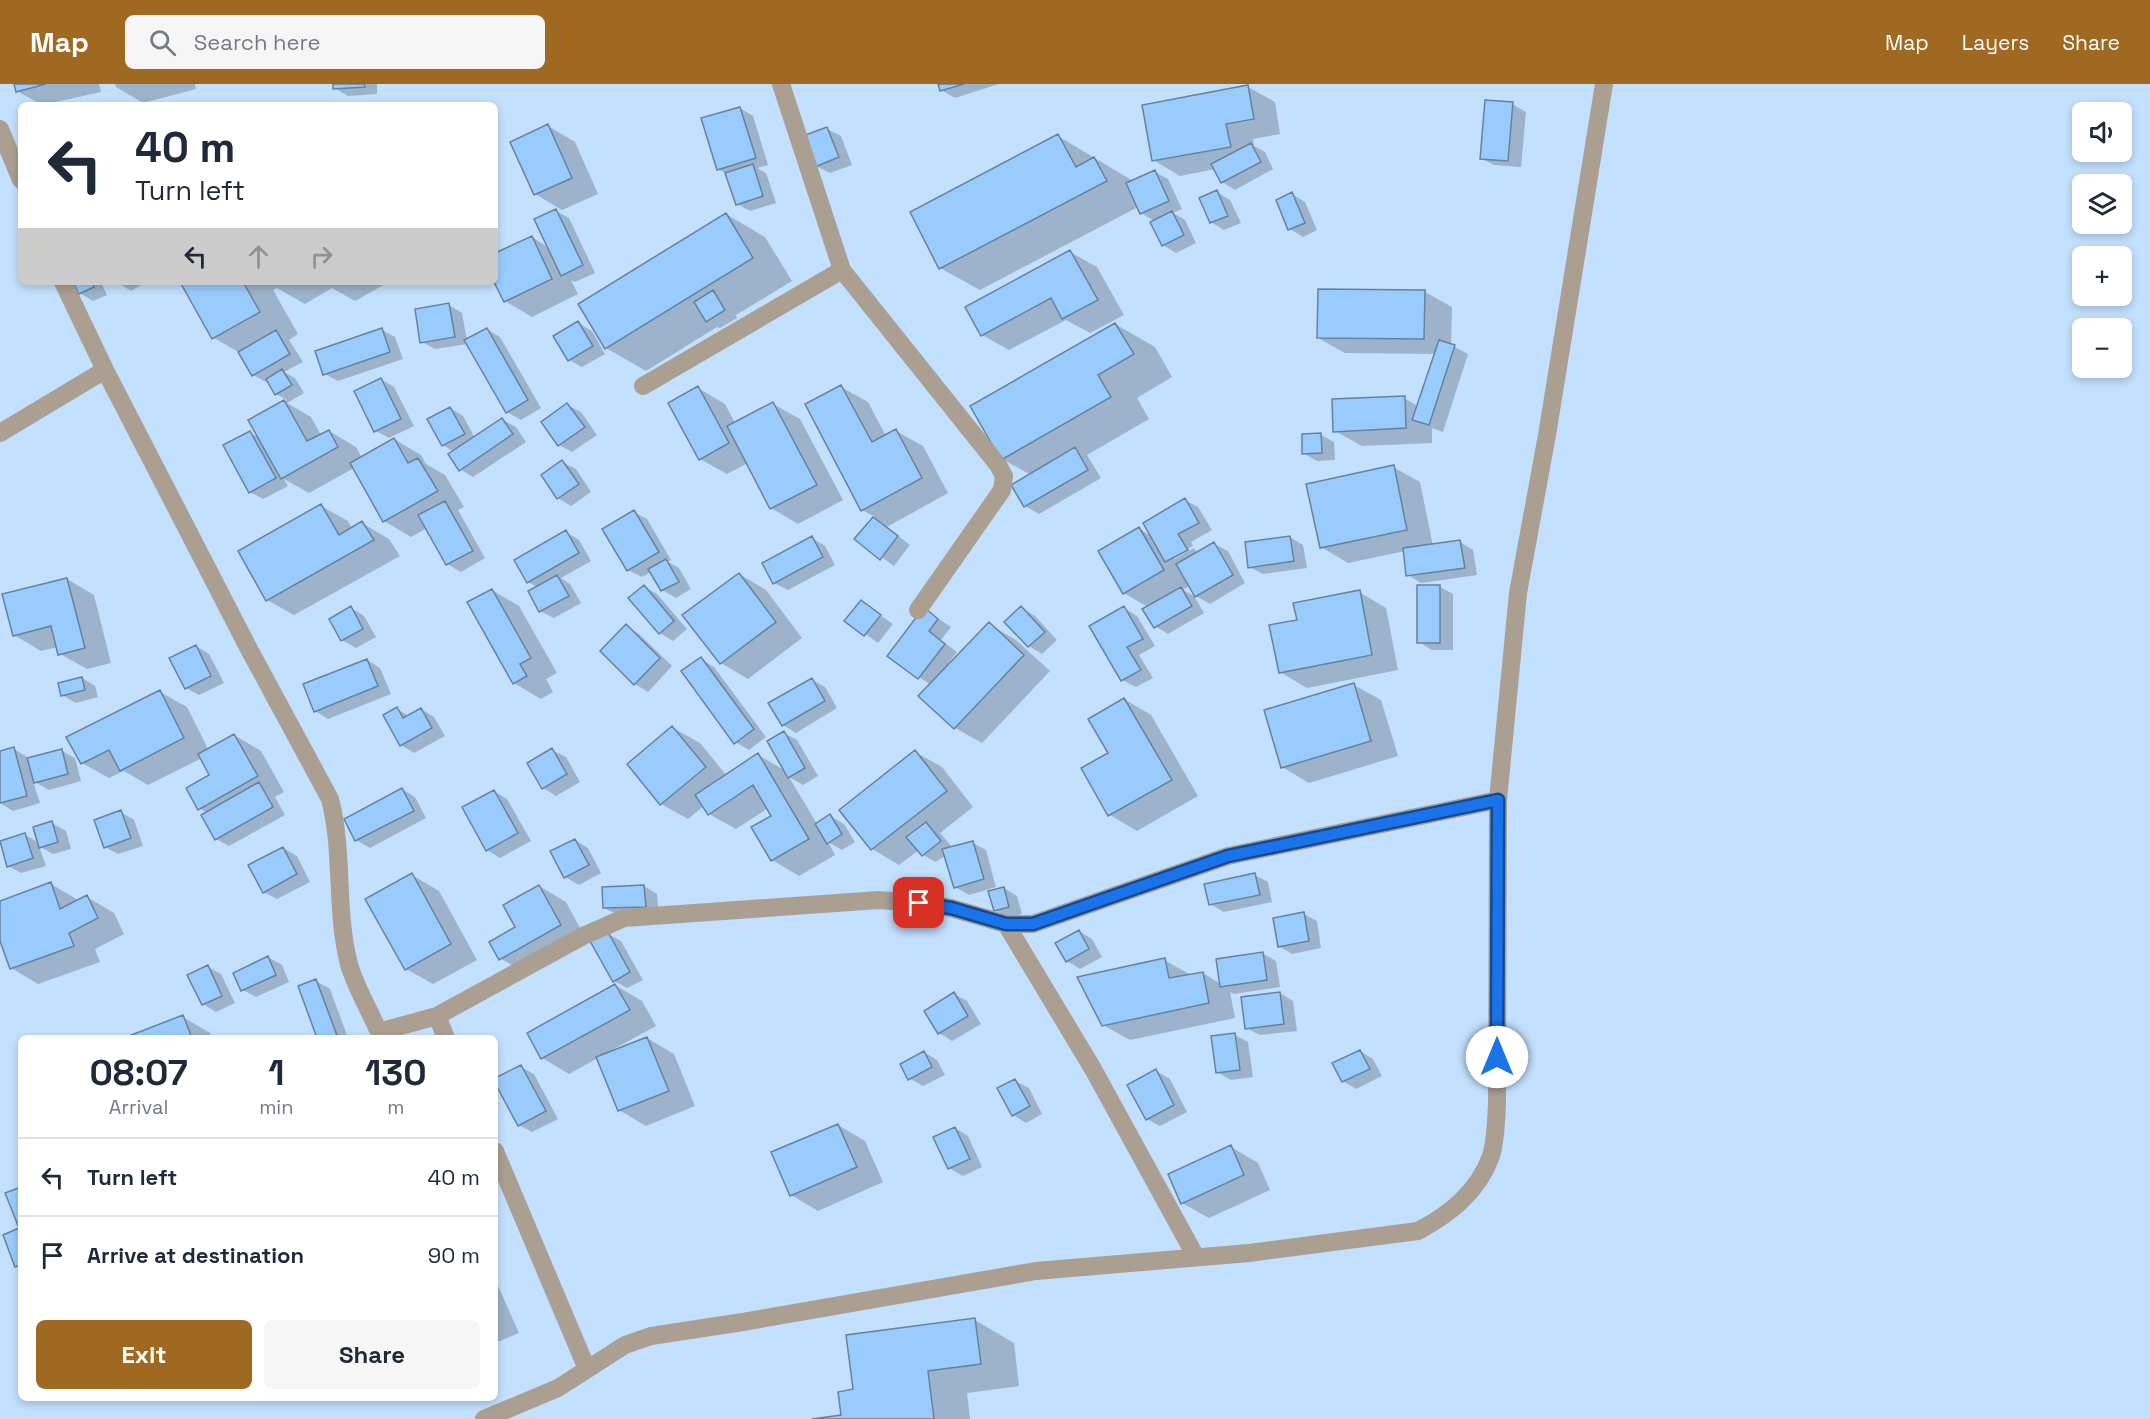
<!DOCTYPE html>
<html lang="en">
<head>
<meta charset="utf-8">
<style>
  :root { --surface:#fff; --page:#f6f6f7; --text:#1f2937; --muted:#747a83; --line:#e0e1e3; --accent:#9f6922 }
  body { margin:0; font-family:"Space Grotesk",sans-serif; background:var(--page); color:var(--text); height:100vh; display:flex; flex-direction:column; font-size:22px; white-space:nowrap }
  * { box-sizing:border-box; margin:0 }
  p { font-size:20px; color:var(--muted) }
  .icon { flex:none; width:33px; height:33px; fill:none; stroke:currentColor; stroke-width:2; stroke-linecap:round; stroke-linejoin:round }
  .map { position:relative; flex:1; overflow:hidden }
  .panel { position:absolute; left:18px; top:951px; width:480px; height:366px; display:flex; flex-direction:column; background:var(--surface); border-radius:9px; box-shadow:0 3px 9px #0003 }
  .panel>* { flex:none }
  .banner { position:absolute; left:18px; top:18px; width:480px; height:183px; border-radius:9px; box-shadow:0 3px 9px #0003; background:#fff; color:var(--text); overflow:hidden }
  .tools { position:absolute; left:2072px; top:18px; display:grid; gap:12px }
  .tools a { display:grid; place-items:center; width:60px; height:60px; border-radius:9px; background:var(--surface); box-shadow:0 3px 9px #0003; font-size:30px }
  .pin { position:absolute; display:grid; place-items:center; width:51px; height:51px; color:#fff; margin:-26px; border-radius:12px; box-shadow:0 3px 9px #0006 }
  .me { position:absolute; width:66px; margin:-33px; rotate:0deg; stroke-linejoin:round; filter:drop-shadow(0 0 4px #0008) }
  .turn { display:flex; align-items:center; gap:21px; height:126px; padding:0 18px; font-size:27px }
  .turn .icon { width:78px; height:78px; stroke-width:2.5 }
  .turn b { display:block; font-size:42px; line-height:51px }
  .lanes { display:flex; align-items:center; height:57px; padding:0 18px; background:#0003; justify-content:center; gap:30px; direction:ltr }
  .lanes .off { opacity:.35 }
  .eta { display:flex; justify-content:space-evenly; align-items:center; height:102px; text-align:center }
  .eta b { font-size:36px; font-weight:700; line-height:42px }
  .action { display:flex; gap:12px; margin-top:auto; padding:12px 18px }
  .action a { flex:1; height:69px; border-radius:9px; background:var(--accent); color:#fff; font-size:24px; font-weight:700; line-height:69px; text-align:center }
  .action a+a { background:var(--page); color:var(--text) }
  ul { padding:0; list-style:none }
  li { display:flex; align-items:center; gap:18px; height:78px; padding:0 18px; border-top:2px solid var(--line) }
  li div { flex:1 }
  li b { display:block; font-size:22px }
  li em { font-style:normal }
  header { display:flex; align-items:center; gap:36px; box-sizing:border-box; height:84px; padding:0 30px; background:var(--accent); color:#fff }
  header strong { font-size:28px }
  nav { display:flex; gap:33px; margin-inline-start:auto; font-size:21px }
  .search { width:420px; height:54px; background:var(--page); display:flex; align-items:center; gap:15px; box-sizing:border-box; padding:0 21px; border-radius:9px; color:var(--muted); font-size:22px }
  .map>svg:first-child { display:block }
  .shadow { fill:#0003 }
  .building { fill:#99cbfd; stroke:#67829d; stroke-width:1.5 }
  .lines { fill:none; stroke-linecap:round; stroke-linejoin:round }
  .minor { stroke:#ab9f92; stroke-width:18 }
  .route-casing { stroke:#114b97; stroke-width:15 }
  .route { stroke:#1a73e8; stroke-width:10 }
</style>
</head>
<body>
<header>
<strong>Map</strong>
<div class="search"><svg class="icon" aria-label="search" viewBox="0 0 24 24"><circle cx="10" cy="10" r="6"/><path d="M15 15l6 6"/></svg>Search here</div>
<nav><a>Map</a><a>Layers</a><a>Share</a></nav>
</header>
<div class="map">
<svg width="2150" height="1335" viewBox="0 0 2150 1335">
  <rect width="100%" height="100%" fill="#c3e0fe"/>
  <!-- shadow -->
  <path class="shadow" d="M16 0H99L101 8 42 21 17 7Z
    M115 0H195L196 5 143 19 116 3Z
    M334 0H377V10L348 12 335 4Z
    M939 0H999L955 14 941 6Z
    M1248 3 1275 18 1280 50 1253 55 1254 62 1265 68 1273 85 1235 106 1222 98 1215 85 1180 92 1153 76Z
    M1512 20 1526 28 1521 83 1494 81 1481 74Z
    M740 24 753 32 768 81 757 84 766 89 776 119 750 127 737 120 727 90 718 85Z
    M548 42 575 58 598 110 562 126 535 110Z
    M827 45 841 52 852 81 830 89 816 82Z
    M1058 52 1133 97 1155 88 1168 95 1182 125 1173 129 1185 136 1196 159 1176 169 1163 161 1154 137 1141 129 1138 123 980 206 940 184Z
    M1217 108 1230 116 1241 139 1224 146 1211 138Z
    M1292 110 1305 118 1317 146 1303 153 1290 145Z
    M556 127 569 134 595 189 575 198 571 196 578 210 532 233 505 217 532 153 549 164Z
    M726 130 765 153 792 197 736 231 737 234 720 244 717 243 646 287 606 264Z
    M1070 168 1097 183 1124 231 1090 249 1066 236 1009 266 982 251Z
    M75 198H101L107 211 93 217 80 209Z
    M117 198H146L131 207Z
    M182 198H389L355 217 332 204 305 220 277 204 273 206 298 250 289 256 303 278 284 288 295 294 304 309 287 319 311 333 321 351 329 347 356 363 362 374 394 355 421 371 426 380 445 391 464 423 458 426 485 474 461 488 447 480 427 444 411 453 384 437 354 384 309 409 284 395 288 402 263 415 250 408 249 348 261 355 250 336 287 316 276 310 269 297 266 298 253 291 240 269 214 254Z
    M1425 208 1452 223 1451 261 1468 270 1443 348 1432 344V359L1362 362 1335 347 1404 314 1418 322 1435 270 1345 269 1318 254Z
    M449 221 462 229 467 256 487 245 500 253 541 324 521 336 507 328 468 260 435 265 422 258Z
    M578 239 592 247 605 270 582 283 569 276Z
    M1115 240 1155 263 1172 293 1137 314 1149 335 1087 371 1101 394 1039 430 1025 422 1013 401 1031 391 1002 375Z
    M382 246 395 253 403 275 338 297 325 290Z
    M381 295 394 303 414 342 389 354 376 347Z
    M841 303 868 318 886 352 896 347 923 362 948 409 887 443 910 461 894 482 857 455 875 433 862 426Z
    M698 304 725 320 735 339 773 320 800 335 843 416 798 440 771 424 748 379 727 390 700 375Z
    M567 321 581 328 597 351 572 368 559 361Z
    M450 324 463 332 475 354 503 336 516 343 526 358 473 393 460 385 454 368 443 361Z
    M1321 351 1334 358 1335 376 1317 377 1303 369Z
    M562 378 576 385 591 408 571 422 558 414Z
    M1393 383 1420 398 1433 462 1460 458 1473 466 1477 491 1421 499 1408 491 1405 467 1348 479 1321 463Z
    M1185 416 1198 423 1212 446 1191 458 1193 462 1174 472V475L1194 464 1197 469 1214 460 1228 467 1245 499 1210 520 1196 512 1190 501 1183 506 1194 512 1204 529 1168 550 1155 542 1148 523 1124 509 1139 445 1152 452Z
    M321 422 348 437 352 445 362 439 389 455 400 472 294 531 267 516Z
    M634 428 647 435 671 476 668 478 679 484 691 505 676 514 662 506 651 488 642 493 628 486Z
    M566 448 579 456 591 477 561 494 570 500 581 519 554 534 540 527 537 503 528 498Z
    M1290 453 1303 461 1307 484 1263 490 1249 483Z
    M812 454 825 462 835 481 788 506 774 499Z
    M739 490 766 506 802 554 748 595 721 579Z
    M67 495 94 511 111 579 87 585 60 570 58 563 41 567 14 551Z
    M1418 502 1440 503 1453 510V566H1432L1419 558Z
    M644 503 657 510 687 545 673 557 660 549 630 514Z
    M492 506 519 522 557 589 546 595 553 608 541 615 514 599Z
    M1359 508 1386 524 1398 586 1307 604 1280 588Z
    M861 518 893 540 878 559 846 536Z
    M351 524 364 532 376 553 356 564 342 556Z
    M1022 524 1035 532 1057 556 1042 570 1029 562Z
    M1124 524 1137 532 1155 562 1139 571 1153 594 1136 603 1122 596Z
    M924 525 951 543 941 556 957 568 947 581 949 582 989 540 1016 556 1050 587 982 659 955 644 931 601 919 593Z
    M626 542 639 550 672 582 648 608 635 600Z
    M196 562 209 570 224 599 199 611 186 604Z
    M701 575 714 583 766 653 749 666 735 658Z
    M367 576 380 584 391 610 328 635 315 627Z
    M82 594 95 602 98 613 76 619 62 611Z
    M812 596 825 603 837 624 796 649 783 641Z
    M1354 601 1381 616 1398 672 1309 699 1282 683Z
    M160 608 187 623 208 665 234 651 261 667 284 708 275 713 285 731 229 762 216 755 207 729 199 724 211 691 202 674 148 701 124 687 109 694 82 679Z
    M1124 615 1151 631 1198 712 1137 747 1110 731V669Z
    M397 625 409 632 421 625 434 633 445 652 414 669 401 661Z
    M673 644 700 659 727 692 758 671 786 687 784 649 797 656 818 692 803 701 789 693 817 740 830 732 844 740 855 758 842 766 828 758 835 771 799 792 772 776 773 733 768 724 736 745 709 730 704 722 688 735 661 720Z
    M14 665 27 673 28 676 62 667 75 674 81 697 49 706 33 697 40 719 13 727 0 719V669Z
    M552 666 566 673 580 698 556 712 543 704Z
    M915 668 942 683 973 723 940 749 953 764 973 759 986 766 996 803 969 811 955 803 946 771 936 778 923 771 919 766 899 781 872 765 841 727Z
    M402 705 415 713 426 734 370 764 356 756Z
    M494 707 507 715 531 757 500 774 487 766Z
    M121 728 134 736 143 762 118 770 105 763Z
    M52 739 66 747 71 765 53 770 39 762 46 782 21 789 8 782 24 750 39 759Z
    M575 756 588 764 601 789 579 801 565 793Z
    M283 764 297 772 310 798 277 815 264 808Z
    M412 791 439 807 477 876 433 900 406 885Z
    M1255 791 1268 798 1272 818 1224 828 1210 820Z
    M51 800 78 816 87 813 114 829 124 850 95 865 100 878 38 900 11 884 0 852V818Z
    M539 802 566 818 587 857 527 890 500 874Z
    M644 802 657 810 659 829 618 831 604 824Z
    M1004 804 1017 812 1022 830 1008 833 995 826Z
    M1304 830 1317 837 1321 864 1292 870 1279 862Z
    M1079 847 1092 855 1102 873 1080 885 1067 877Z
    M608 850 621 857 643 896 627 904 614 897Z
    M1262 869 1276 877 1280 903 1234 910 1230 908 1235 934 1130 956 1103 941 1164 876 1191 891 1203 889 1221 900Z
    M268 873 282 881 289 898 256 913 243 906Z
    M208 883 221 890 235 919 216 928 203 920Z
    M316 897 330 905 348 954H319Z
    M615 901 642 917 656 942 614 965 615 967 647 954 674 970 695 1022 646 1042 619 1026 598 974 569 990 542 974Z
    M1280 909 1293 917 1297 947 1260 951 1246 944Z
    M954 910 967 917 981 940 952 957 939 949Z
    M183 933 210 949 212 954H131Z
    M1235 951 1248 958 1253 993 1231 996 1217 988Z
    M1360 967 1373 975 1382 992 1356 1005 1343 997Z
    M924 968 937 976 945 991 923 1002 909 994Z
    M521 983 534 990 558 1035 532 1048 519 1041 495 996Z
    M1156 987 1170 995 1187 1028 1160 1042 1147 1035Z
    M1015 997 1029 1004 1042 1030 1026 1039 1013 1031Z
    M838 1041 865 1057 883 1098 818 1127 791 1111Z
    M955 1044 968 1052 982 1083 963 1092 949 1084Z
    M1231 1063 1258 1079 1270 1106 1209 1134 1182 1119Z
    M495 1195 519 1249 495 1259Z
    M975 1236 1014 1259 1019 1302 967 1309 970 1335H823L843 1332 854 1307Z"/>
  <!-- building -->
  <path class="building" d="M14 0H46L16 8Z
    M333 0H364L365 3 333 5Z
    M938 0H964L940 7Z
    M1248 1 1254 35 1226 40 1231 63 1152 77 1142 21Z
    M1485 16 1513 18 1508 77 1480 75Z
    M740 23 756 74 717 86 701 34Z
    M548 40 572 94 534 111 510 58Z
    M827 43 839 73 815 83 803 52Z
    M1058 50 1076 83 1094 73 1107 97 939 185 910 128Z
    M1251 59 1261 78 1221 99 1211 80Z
    M753 80 763 112 736 121 725 89Z
    M1155 86 1169 117 1140 130 1126 99Z
    M1217 106 1228 132 1210 139 1199 114Z
    M1292 108 1305 139 1288 146 1276 116Z
    M556 125 583 181 561 192 534 135Z
    M1172 127 1184 151 1162 162 1150 138Z
    M726 129 753 174 605 265 578 220Z
    M532 152 552 195 504 218 494 198 495 169Z
    M1070 166 1098 216 1062 235 1051 214 981 252 965 223Z
    M73 198H92L94 203 79 210Z
    M180 198H243L260 228 212 255Z
    M1318 205 1425 206 1424 255 1317 254Z
    M713 206 725 226 706 238 694 218Z
    M449 219 455 253 420 259 415 225Z
    M578 237 593 262 568 277 553 252Z
    M1115 239 1134 270 1098 291 1111 313 1001 376 970 322Z
    M382 244 390 268 323 291 315 267Z
    M487 244 528 316 506 329 464 256Z
    M276 246 290 270 252 292 238 268Z
    M1439 256 1455 261 1429 341 1412 336Z
    M282 285 292 301 275 311 266 295Z
    M381 294 401 335 374 348 354 307Z
    M841 301 872 358 896 345 922 394 861 427 805 320Z
    M698 302 729 359 699 376 668 319Z
    M1405 312 1406 344 1333 348 1332 315Z
    M284 316 307 357 329 346 338 363 281 395 248 336Z
    M773 318 817 401 770 425 727 342Z
    M567 319 585 343 558 362 541 338Z
    M450 323 465 350 442 362 427 335Z
    M502 334 513 350 459 387 448 370Z
    M250 347 276 394 249 409 223 361Z
    M1321 349 1322 369 1302 370V350Z
    M394 354 408 379 418 374 438 407 383 438 350 379Z
    M1075 363 1088 386 1024 423 1011 401Z
    M562 376 579 400 557 415 541 391Z
    M1394 381 1407 446 1320 464 1306 400Z
    M1185 414 1199 439 1178 450 1188 466 1165 478 1143 439Z
    M445 417 473 467 446 481 418 431Z
    M321 420 339 451 362 437 374 456 266 517 238 467Z
    M634 426 659 468 627 487 602 445Z
    M873 433 898 452 880 476 854 455Z
    M1139 443 1164 486 1123 510 1098 467Z
    M566 446 579 469 527 499 514 476Z
    M812 452 823 473 773 500 762 479Z
    M1290 452 1294 477 1248 484 1245 458Z
    M1460 456 1465 484 1406 492 1403 464Z
    M1214 458 1233 491 1195 513 1176 480Z
    M666 475 679 498 661 507 648 485Z
    M739 489 776 538 720 580 682 531Z
    M557 491 569 512 539 528 528 507Z
    M67 494 85 564 58 571 51 542 13 552 2 510Z
    M644 501 674 537 659 550 628 514Z
    M1417 501H1440V559H1417Z
    M1181 503 1192 522 1154 544 1142 525Z
    M492 505 531 574 520 580 527 592 513 600 467 518Z
    M1360 506 1372 571 1279 589 1269 541 1297 536 1293 519Z
    M861 516 881 531 864 552 844 537Z
    M351 522 363 545 341 557 329 535Z
    M1021 522 1045 548 1028 563 1004 538Z
    M1124 522 1143 555 1127 563 1141 586 1121 597 1089 542Z
    M924 523 938 535 929 547 945 560 918 595 887 572Z
    M989 538 1024 571 954 645 918 612Z
    M626 540 660 574 634 601 600 567Z
    M196 561 211 592 185 605 169 574Z
    M701 573 754 645 734 660 681 587Z
    M367 575 378 602 314 628 303 600Z
    M82 593 85 606 61 612 58 599Z
    M812 594 825 617 782 642 768 619Z
    M1354 599 1371 657 1281 684 1264 626Z
    M160 606 184 654 120 687 109 666 81 680 66 653Z
    M1124 614 1172 696 1108 732 1081 684 1108 669 1088 635Z
    M397 623 403 634 421 624 432 644 400 662 383 631Z
    M672 642 706 683 660 721 627 680Z
    M784 647 805 684 788 694 767 657Z
    M234 650 258 692 198 726 186 704 209 691 198 670Z
    M14 663 27 712 0 719V667Z
    M552 664 567 690 542 705 527 679Z
    M62 665 68 690 34 699 27 674Z
    M915 666 947 707 871 766 839 726Z
    M758 669 809 755 771 777 751 743 771 732 753 701 708 731 695 711Z
    M259 698 273 723 215 756 201 731Z
    M402 704 414 727 355 757 344 735Z
    M494 706 518 749 486 767 462 723Z
    M121 726 131 754 104 764 94 736Z
    M830 730 842 750 827 760 815 740Z
    M52 737 58 758 39 764 33 743Z
    M926 738 941 757 922 772 906 753Z
    M25 749 33 774 7 783 0 757Z
    M575 755 589 781 564 794 550 767Z
    M973 757 984 795 954 804 942 765Z
    M283 763 297 790 263 809 248 781Z
    M412 789 451 860 405 886 365 815Z
    M1255 789 1260 811 1209 821 1204 800Z
    M51 798 60 825 87 811 98 834 69 849 74 862 10 885 0 857V817Z
    M539 801 561 841 499 876 489 858 515 843 503 821Z
    M644 801 646 823 603 824 602 803Z
    M1004 803 1009 823 994 827 988 807Z
    M1304 828 1309 857 1278 863 1273 834Z
    M1079 846 1089 865 1066 878 1055 859Z
    M608 848 630 888 613 898 590 857Z
    M1263 868 1267 896 1220 903 1216 875Z
    M268 872 276 891 241 907 233 889Z
    M1165 874 1169 894 1203 888 1209 919 1102 942 1077 893Z
    M208 881 222 912 202 921 187 891Z
    M316 895 338 954H317L298 902Z
    M615 900 630 926 541 975 527 949Z
    M954 908 968 932 938 950 924 927Z
    M1280 908 1284 940 1245 945 1241 913Z
    M183 931 192 954H130L129 952Z
    M1235 949 1240 986 1216 989 1211 952Z
    M647 953 669 1007 618 1027 596 973Z
    M1360 966 1370 985 1342 998 1332 979Z
    M924 967 932 983 908 996 900 980Z
    M521 981 546 1027 518 1042 495 999V994Z
    M1156 985 1174 1021 1146 1036 1127 1001Z
    M1015 995 1030 1022 1012 1032 997 1004Z
    M838 1040 857 1083 790 1112 771 1068Z
    M955 1043 970 1075 948 1085 933 1053Z
    M1231 1061 1244 1091 1181 1120 1168 1090Z
    M21 1103V1181L15 1183 3 1151 19 1144 5 1109Z
    M975 1234 981 1280 928 1287 934 1335H812L841 1331 838 1308 853 1305 846 1251Z"/>
  <g class="lines">
    <!-- minor -->
    <path class="minor" d="M781 0 842 186 998 381 1004 392 1002 406 918 526
      M0 45 21 96
      M63 198 105 286 250 567 330 715C344 769 335 827 349 880 355 902 368 923 377 944L382 947 437 932 583 852 624 834 879 816 919 819 951 824 1006 840H1033L1228 772 1498 716
      M643 302 842 186
      M0 349 105 286
      M1006 840 1093 985 1196 1173
      M437 932 446 954
      M495 1067 587 1285
      M484 1335 558 1304 625 1261 651 1252 743 1238 1036 1187 1249 1169 1418 1147C1450 1130 1478 1108 1491 1072 1496 1056 1496 1036 1497 1020L1498 716 1518 509 1547 351 1604 0"/>
  </g>
  <g class="lines">
    <!-- route casing -->
    <g class="route-casing">
      <path id="route" d="M919 819 951 824 1006 840H1033L1228 772 1498 716 1497 973"/>
    </g>
    <!-- route -->
    <use href="#route" class="route"/>
  </g>
</svg>
<div class="tools">
<a><svg class="icon" aria-label="sound" viewBox="0 0 24 24"><path d="M4 9h4l5-4v14l-5-4H4zM17 9q2 3 0 6"/></svg></a>
<a><svg class="icon" aria-label="layers" viewBox="0 0 24 24"><path d="M12 4l9 5-9 5-9-5zM3 14l9 5 9-5"/></svg></a>
<a>+</a>
<a>−</a>
</div>
<div class="pin" style="left:919px;top:819px;background:#d93025"><svg class="icon" aria-label="arrive" viewBox="0 0 24 24"><path d="M6 21V4h12l-3 4 3 4H6"/></svg></div>
<svg class="me" style="left:1497px;top:973px" viewBox="-20 -20 40 40"><circle r="19" fill="#fff"/><path d="M0-13L10 11 0 6-10 11z" fill="#1a73e8"/></svg>
<div class="banner">
<div class="turn"><svg class="icon" aria-label="left" viewBox="0 0 24 24"><path d="M17 20v-9H6M10 6l-5 5 5 5"/></svg><div><b>40 m</b>Turn left</div></div>
<div class="lanes"><svg class="icon" aria-label="left" viewBox="0 0 24 24"><path d="M17 20v-9H6M10 6l-5 5 5 5"/></svg><svg class="icon off" aria-label="ahead" viewBox="0 0 24 24"><path d="M12 20V5M6 11l6-6 6 6"/></svg><svg class="icon off" aria-label="right" viewBox="0 0 24 24"><path d="M7 20v-9h11M14 6l5 5-5 5"/></svg></div>
</div>
<section class="panel">
<div class="eta">
<div><b>08:07</b><p>Arrival</p></div>
<div><b>1</b><p>min</p></div>
<div><b>130</b><p>m</p></div>
</div>
<ul>
<li><svg class="icon" aria-label="left" viewBox="0 0 24 24"><path d="M17 20v-9H6M10 6l-5 5 5 5"/></svg><div><b>Turn left</b></div><em>40 m</em></li>
<li><svg class="icon" aria-label="arrive" viewBox="0 0 24 24"><path d="M6 21V4h12l-3 4 3 4H6"/></svg><div><b>Arrive at destination</b></div><em>90 m</em></li>
</ul>
<div class="action"><a>Exit</a><a>Share</a></div>
</section>
</div>
</body>
</html>
